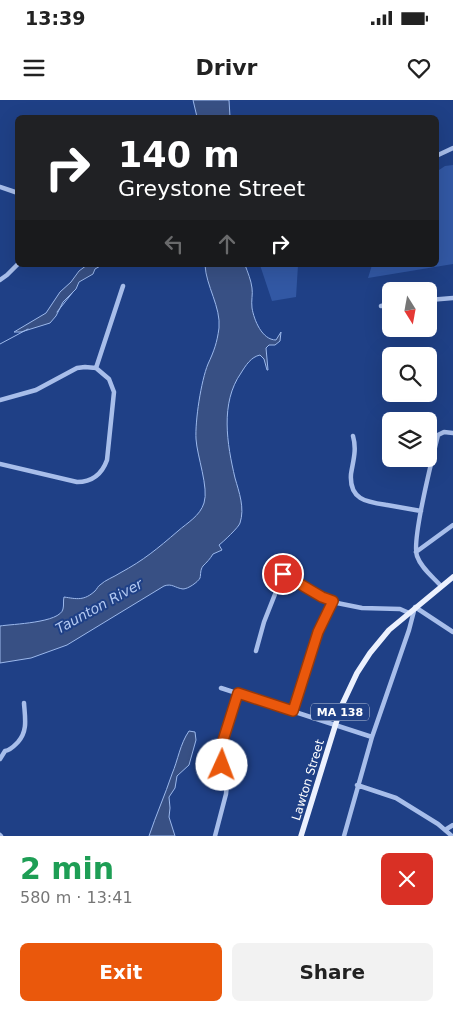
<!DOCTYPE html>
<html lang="en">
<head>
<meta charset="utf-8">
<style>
  :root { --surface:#fff; --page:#f2f2f2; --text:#222; --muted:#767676; --accent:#ea580c }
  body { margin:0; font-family:"DejaVu Sans",sans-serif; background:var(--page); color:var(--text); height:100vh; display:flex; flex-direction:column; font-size:19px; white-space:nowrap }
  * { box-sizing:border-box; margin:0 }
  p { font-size:16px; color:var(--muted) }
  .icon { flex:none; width:28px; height:28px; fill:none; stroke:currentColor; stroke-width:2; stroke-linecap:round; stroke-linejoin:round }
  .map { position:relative; height:736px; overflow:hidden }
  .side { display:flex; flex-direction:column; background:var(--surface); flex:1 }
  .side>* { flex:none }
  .guide { position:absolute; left:15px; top:15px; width:424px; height:152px; border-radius:8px; box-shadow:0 5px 20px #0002; background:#202124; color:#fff; overflow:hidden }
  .needle { width:32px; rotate:169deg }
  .controls { position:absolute; left:382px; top:182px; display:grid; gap:10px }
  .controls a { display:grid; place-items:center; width:55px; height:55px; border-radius:8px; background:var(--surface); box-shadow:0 5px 20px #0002; font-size:25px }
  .pin { position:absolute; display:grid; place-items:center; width:42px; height:42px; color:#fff; margin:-21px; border:2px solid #fff; border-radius:50%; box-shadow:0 1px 5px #0007 }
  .me { position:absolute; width:55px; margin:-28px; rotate:2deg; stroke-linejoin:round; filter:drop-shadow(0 0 4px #0008) }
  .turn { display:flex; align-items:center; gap:18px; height:105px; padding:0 20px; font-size:22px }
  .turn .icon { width:65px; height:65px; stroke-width:2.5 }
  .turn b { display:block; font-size:35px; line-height:42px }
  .lanes { display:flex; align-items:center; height:48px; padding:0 20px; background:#0003; justify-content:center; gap:25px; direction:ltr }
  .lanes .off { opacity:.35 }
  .round { display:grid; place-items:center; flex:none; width:52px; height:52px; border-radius:8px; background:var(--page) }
  .summary { display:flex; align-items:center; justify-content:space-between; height:85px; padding:0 20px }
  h1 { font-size:30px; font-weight:600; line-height:38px; color:#1e9e55 }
  .action { display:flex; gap:10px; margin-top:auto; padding:10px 20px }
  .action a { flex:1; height:58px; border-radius:8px; background:var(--accent); color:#fff; font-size:20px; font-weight:600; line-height:58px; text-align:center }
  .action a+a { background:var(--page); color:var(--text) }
  .status { display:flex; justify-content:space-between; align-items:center; height:35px; padding:0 25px; background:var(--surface); direction:ltr }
  .status svg { height:14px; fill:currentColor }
  header { display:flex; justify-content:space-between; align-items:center; height:65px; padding:0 20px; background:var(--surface); font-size:22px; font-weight:600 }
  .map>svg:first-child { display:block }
  .green { fill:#3258a4 }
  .water { fill:#385084; stroke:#9bb8ec }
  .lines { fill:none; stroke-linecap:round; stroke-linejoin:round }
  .stream { stroke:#9bb8ec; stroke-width:1 }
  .minor { stroke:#a8beea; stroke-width:4.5 }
  .major { stroke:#ecf1fe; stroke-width:5.5 }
  .route-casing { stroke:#983908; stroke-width:12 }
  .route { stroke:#ea580c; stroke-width:9 }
  .labels { text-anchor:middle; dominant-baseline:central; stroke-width:4; stroke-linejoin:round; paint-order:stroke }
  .shield { fill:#1f4086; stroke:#bcc6db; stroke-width:1 }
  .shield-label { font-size:11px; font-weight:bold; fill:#fff }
  .street-label { font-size:12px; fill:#fff; stroke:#1f4086 }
  .water-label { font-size:14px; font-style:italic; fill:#b3c9f2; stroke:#1f4086 }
</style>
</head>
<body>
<div class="status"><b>13:39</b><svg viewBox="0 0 49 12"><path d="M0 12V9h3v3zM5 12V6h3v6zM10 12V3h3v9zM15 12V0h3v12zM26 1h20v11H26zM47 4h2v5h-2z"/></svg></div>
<header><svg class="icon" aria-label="menu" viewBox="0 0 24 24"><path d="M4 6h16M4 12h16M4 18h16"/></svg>Drivr<svg class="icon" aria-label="heart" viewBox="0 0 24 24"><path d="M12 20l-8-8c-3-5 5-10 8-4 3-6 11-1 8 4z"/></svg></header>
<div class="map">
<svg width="453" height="736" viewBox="0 0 453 736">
  <rect width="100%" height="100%" fill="#1f4086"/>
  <!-- green -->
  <path class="green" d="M453 65V164L368 178 372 165H436V72L445 66Z
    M260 165H298L296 197 272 201Z"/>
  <!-- water -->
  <path class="water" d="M193 0H229L230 17H197Z
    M87 165H102L95 169 93 174 79 182 76 189 63 202 56 216 50 223 21 232H14L46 213 60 192 71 182 79 171Z
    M205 165H245C248 173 251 180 252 188 253 194 251 201 252 208 254 220 262 240 276 240L281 232 280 241 275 245H269L266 248 268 270H267L264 259 260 255C251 257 246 265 241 273 220 303 227 344 235 378 239 392 245 408 240 423 239 427 223 442 219 445L222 450 213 454C210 459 207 462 203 466 200 470 201 474 200 478 198 482 188 489 183 489 175 488 172 483 164 486L67 545 31 558 0 563V526C12 524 60 523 63 509 64 505 63 501 64 497 77 499 84 501 95 491 97 489 98 486 100 485 105 480 114 477 120 473 144 460 157 449 178 431 187 423 200 416 204 403 209 388 197 356 196 339 195 321 201 281 208 264 214 251 217 243 219 228 221 207 206 186 205 165Z
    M189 631 195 632 196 640 189 665 177 676 175 688 169 697 170 708 169 717 175 736H149C156 715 165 695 172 674 178 660 180 644 189 631Z"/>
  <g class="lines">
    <!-- stream -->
    <path class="stream" d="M57 212 73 192
      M0 244 28 229"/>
    <!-- minor -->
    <path class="minor" d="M436 56 453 48
      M0 87 18 93
      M0 180 7 175 18 164
      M429 200 453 198
      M381 206 391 204
      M96 268 123 186
      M0 300 36 290 77 268 85 267 96 268 109 279 114 292 107 360C102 374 92 382 77 382L0 364
      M353 336C357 350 353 361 351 374 349 400 367 402 387 405 398 407 410 409 421 411
      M416 452 453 425
      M441 486C433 477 421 468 417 456 411 440 433 356 438 335L444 332 453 333
      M256 551 264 522 283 474 322 497 337 503 362 508 400 509 409 513
      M221 588 372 637
      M293 611 318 533 333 501
      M0 659 5 651C11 650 14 646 18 642 28 631 25 618 24 603
      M357 685 396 698 438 724 452 736
      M445 730 453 725
      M0 735 1 736
      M215 736 226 694 227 683 220 650 238 593
      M344 736 372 637 409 530 415 507 453 532"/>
    <!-- major -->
    <path class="major" d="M301 736 341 607 357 573 370 553 389 530 453 477"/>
  </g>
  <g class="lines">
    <!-- route casing -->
    <g class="route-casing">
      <path id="route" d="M222 665 220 650 238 593 293 611 318 532 333 501 322 497 283 474"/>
    </g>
    <!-- route -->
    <use href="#route" class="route"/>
  </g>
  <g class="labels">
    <!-- shield labels -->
    <rect class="shield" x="311" y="603.5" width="58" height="17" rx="4"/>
    <g class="shield-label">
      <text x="340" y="612">MA 138</text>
    </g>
    <!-- street labels -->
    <g class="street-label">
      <text transform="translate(308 680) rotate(-73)">Lawton Street</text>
    </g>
    <!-- water labels -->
    <g class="water-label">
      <text transform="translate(99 506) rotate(-29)">Taunton River</text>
    </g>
  </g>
</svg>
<div class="controls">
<a><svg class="needle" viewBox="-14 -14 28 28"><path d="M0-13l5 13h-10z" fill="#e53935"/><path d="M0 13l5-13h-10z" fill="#767676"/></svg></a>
<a><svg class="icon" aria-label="search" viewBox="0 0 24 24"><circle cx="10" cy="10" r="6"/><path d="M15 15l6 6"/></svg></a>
<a><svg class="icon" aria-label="layers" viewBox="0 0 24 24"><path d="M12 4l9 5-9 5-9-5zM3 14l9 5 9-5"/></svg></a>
</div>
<div class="pin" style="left:283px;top:474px;background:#d93025"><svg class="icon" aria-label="arrive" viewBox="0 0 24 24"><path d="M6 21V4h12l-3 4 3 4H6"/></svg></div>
<svg class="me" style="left:222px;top:665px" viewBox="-20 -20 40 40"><circle r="19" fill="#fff"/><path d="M0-13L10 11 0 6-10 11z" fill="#ea580c"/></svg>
<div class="guide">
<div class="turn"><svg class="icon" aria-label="right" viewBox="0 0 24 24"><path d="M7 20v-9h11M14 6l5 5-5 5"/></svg><div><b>140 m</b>Greystone Street</div></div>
<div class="lanes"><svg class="icon off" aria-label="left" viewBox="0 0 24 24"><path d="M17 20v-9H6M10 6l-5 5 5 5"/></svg><svg class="icon off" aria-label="ahead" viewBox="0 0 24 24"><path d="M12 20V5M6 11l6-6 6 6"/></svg><svg class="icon" aria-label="right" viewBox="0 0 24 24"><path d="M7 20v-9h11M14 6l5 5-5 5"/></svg></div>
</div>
</div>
<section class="side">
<div class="summary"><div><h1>2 min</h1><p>580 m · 13:41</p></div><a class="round" style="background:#d93025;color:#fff"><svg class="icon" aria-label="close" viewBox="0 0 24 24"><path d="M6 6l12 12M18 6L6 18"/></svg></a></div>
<div class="action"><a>Exit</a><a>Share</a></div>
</section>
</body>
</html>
